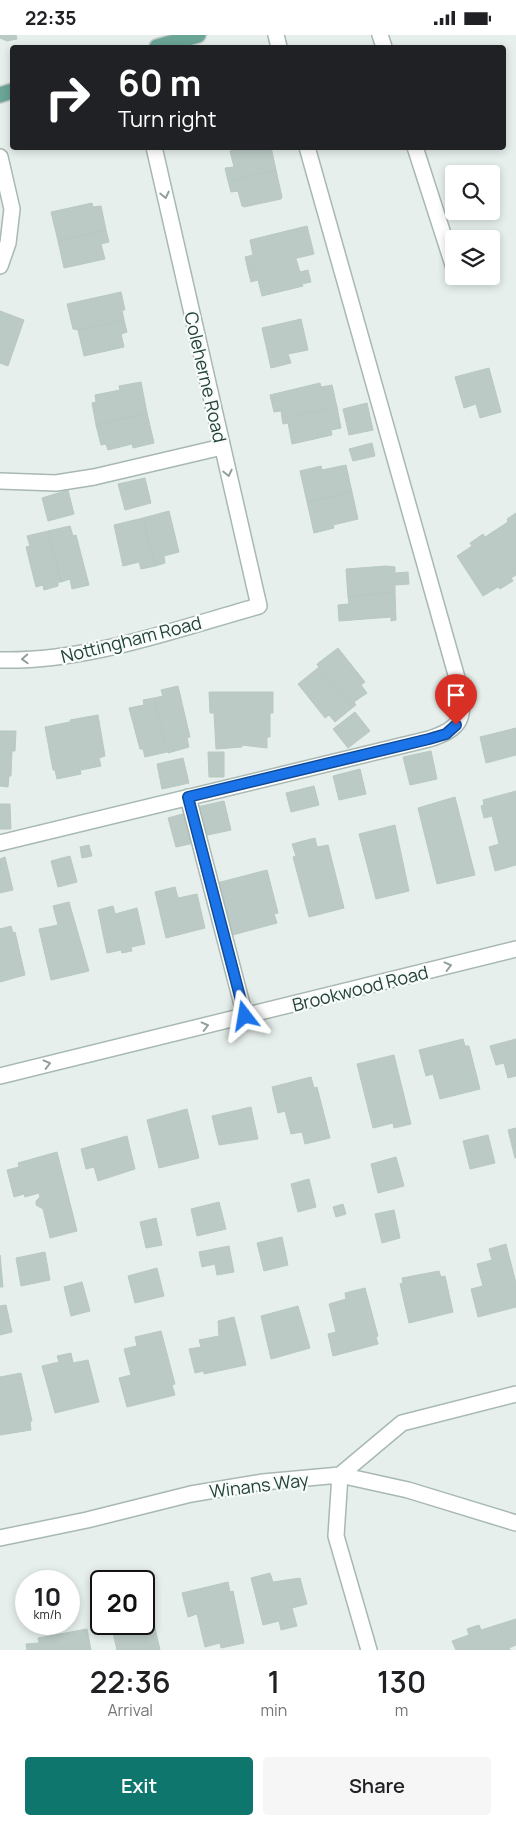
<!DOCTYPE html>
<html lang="en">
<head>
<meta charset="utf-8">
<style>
  :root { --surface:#fff; --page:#f6f6f6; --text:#202124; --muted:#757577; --accent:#0f766e }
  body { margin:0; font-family:Manrope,sans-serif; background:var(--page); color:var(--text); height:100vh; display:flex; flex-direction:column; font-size:19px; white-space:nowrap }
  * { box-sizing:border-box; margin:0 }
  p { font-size:16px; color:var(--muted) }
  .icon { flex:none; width:28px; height:28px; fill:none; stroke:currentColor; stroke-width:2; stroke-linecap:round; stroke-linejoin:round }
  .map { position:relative; height:1615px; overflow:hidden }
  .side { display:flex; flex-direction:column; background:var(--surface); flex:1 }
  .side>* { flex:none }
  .top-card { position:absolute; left:10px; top:10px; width:496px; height:105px; border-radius:5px; box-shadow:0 2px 8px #0003; background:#202124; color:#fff; overflow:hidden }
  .tools { position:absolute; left:445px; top:130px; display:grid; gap:10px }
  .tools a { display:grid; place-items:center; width:55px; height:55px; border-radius:5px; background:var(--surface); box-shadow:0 2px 8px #0003; font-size:25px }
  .speed { position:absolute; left:15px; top:1535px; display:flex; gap:10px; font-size:25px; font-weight:700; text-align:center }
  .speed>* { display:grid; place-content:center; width:65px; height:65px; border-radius:50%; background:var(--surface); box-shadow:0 2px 8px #0003; line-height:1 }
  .speed small { font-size:12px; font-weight:400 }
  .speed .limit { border:2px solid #111; border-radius:8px; background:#fff; color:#111 }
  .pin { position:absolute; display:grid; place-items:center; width:42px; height:42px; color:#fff; margin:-51px -21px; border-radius:50% 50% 50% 0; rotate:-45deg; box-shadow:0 0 5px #0007 }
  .pin .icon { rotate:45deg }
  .me { position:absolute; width:55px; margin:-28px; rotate:346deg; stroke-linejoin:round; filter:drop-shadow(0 0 4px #0008) }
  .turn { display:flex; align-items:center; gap:18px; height:105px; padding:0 25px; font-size:22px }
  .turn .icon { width:65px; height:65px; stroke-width:2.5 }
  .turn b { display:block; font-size:35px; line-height:42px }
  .eta { display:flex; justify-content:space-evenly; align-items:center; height:85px; text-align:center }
  .eta b { font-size:30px; font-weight:600; line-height:35px }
  .button { display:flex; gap:10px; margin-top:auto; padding:10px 25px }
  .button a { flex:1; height:58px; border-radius:5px; background:var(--accent); color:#fff; font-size:20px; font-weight:600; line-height:58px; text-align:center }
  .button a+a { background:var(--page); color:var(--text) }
  .status { display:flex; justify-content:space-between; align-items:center; height:35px; padding:0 25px; background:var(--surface); direction:ltr }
  .status svg { height:14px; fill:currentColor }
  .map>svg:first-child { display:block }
  .building { fill:#bbcac4; stroke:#b8c9c2 }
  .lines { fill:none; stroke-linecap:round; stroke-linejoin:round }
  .minor-casing { stroke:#a8b8b2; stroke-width:18 }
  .major-casing { stroke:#c2cac8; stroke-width:18 }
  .minor { stroke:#fff; stroke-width:15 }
  .major { stroke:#6aa596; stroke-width:15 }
  .oneway { stroke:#92a09c }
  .route-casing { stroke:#114b97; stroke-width:12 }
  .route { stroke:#1a73e8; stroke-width:9 }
  .labels { text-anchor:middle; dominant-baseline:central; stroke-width:4.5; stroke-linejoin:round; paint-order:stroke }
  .street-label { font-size:18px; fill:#24423a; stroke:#f7fbf9 }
</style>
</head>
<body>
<div class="status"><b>22:35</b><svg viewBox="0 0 49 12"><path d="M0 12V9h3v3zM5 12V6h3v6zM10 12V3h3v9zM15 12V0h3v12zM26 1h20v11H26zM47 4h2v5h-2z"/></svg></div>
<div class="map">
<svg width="516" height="1615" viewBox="0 0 516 1615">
  <rect width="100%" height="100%" fill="#e6efeb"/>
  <!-- building -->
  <path class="building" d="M0 0H16L17 4 7 6 0 3Z
    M247 112H271L276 135 228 146 225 133 234 132 230 116Z
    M276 135 282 162 281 164 244 172 242 171 238 156 231 157 228 146Z
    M92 168 93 172 101 171 106 195 58 206 51 177Z
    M307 191 314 219 248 235 245 222 253 220 250 205Z
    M106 195 109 207 101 209 105 224 64 233 58 206Z
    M296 224 300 237 308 235 311 247 302 249 303 251 262 261 258 245 251 247 248 235Z
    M121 257 125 275H122L124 285 78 295 73 294 67 269Z
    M0 276 24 285 8 331 0 328Z
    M301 284 308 315 288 319 291 328 271 333 262 293Z
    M124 285 127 297 121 299 124 312 84 321 78 295Z
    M489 333 501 377 480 383 476 369 464 373 455 342Z
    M141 347 147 378 96 390 92 368 96 367 95 360 120 355 119 351Z
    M320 348 321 352 332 350 337 372 282 383 281 376 274 377 270 360Z
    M367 368 373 395 349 400 343 374Z
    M337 372 341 393 331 395 332 400 292 409 288 388 283 389 282 383Z
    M147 378 154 408 133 413 132 409 108 415 106 409 101 410 96 390Z
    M372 408 375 421 353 426 349 414Z
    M346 430 352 457 307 467 300 436 321 431 322 435Z
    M145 443 151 468 125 475 118 449Z
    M68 455 74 479 48 486 42 463Z
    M352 457 358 484 333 490 334 493 314 498 307 467Z
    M169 476 179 517 164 521 165 528 155 531 143 483Z
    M516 478V540L511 543 513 546 500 554 498 552 483 561 457 521 472 511 470 508 483 499 485 502 508 487 507 484Z
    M143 483 155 531 141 534 139 527 123 531 114 490Z
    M70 491 73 501 76 500 89 550 72 554 70 544 61 547 48 496Z
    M48 496 61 547H58V551L44 555 43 550 36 552 26 512 30 511 27 501Z
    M386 531 395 532V538L408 537 409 549 395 550V557L348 562 346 534Z
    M395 557 396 585 391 586V582L339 586 338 570 349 569 348 562Z
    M338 613 365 647 361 650 367 658 354 667 356 670 352 673 317 629Z
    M317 629 352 673 335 687 329 680 325 683 298 649 319 632Z
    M178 651 190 702 187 703 189 712 168 718 154 663 163 661 161 655Z
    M209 657H242V712L216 714 214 678H210Z
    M242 657H273V678H270V702H267V713L242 710Z
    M154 663 167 717 145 722 143 714H140L129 673 144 670 143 665Z
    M355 677 370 696 348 713 333 694Z
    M98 680 105 721 99 723 101 731 81 735 70 685Z
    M70 687 81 739 57 744 55 735H53L45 692Z
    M516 693V720L486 728 480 702Z
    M0 696H16L15 716H12L11 741H9L8 752 0 751Z
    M431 716 437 744 410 750 403 722Z
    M208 717H224V742H209Z
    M183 723 189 748 162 754 157 729Z
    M360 734 366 759 339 765 333 741Z
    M314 751 319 770 291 777 286 758Z
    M516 756V830L495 836 489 812 499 809 492 781 484 783 481 771 484 770 483 765Z
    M455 762 475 840 437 849 418 773Z
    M224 766 231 795 203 801 197 772Z
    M0 769H10L11 794H0Z
    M186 778 194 808 176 812 168 783Z
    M395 790 409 856 376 864 359 799Z
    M315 803 317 812 328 810 344 873 309 882 293 822 296 821 292 809Z
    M89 810 92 821 82 823 80 812Z
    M70 821 77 847 58 852 51 826Z
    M5 822 13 855 0 858V824Z
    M267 835 278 878 274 879 277 888 229 901 213 849Z
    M175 852 178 863 197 859 205 893 166 903 155 857Z
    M69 867 89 936 51 945 39 894 58 890 53 871Z
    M113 871 115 879 137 873 145 909 131 912 132 916 122 918 121 915 107 918 98 875Z
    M11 891 13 898 15 897 25 940 0 947V894Z
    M463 1004 465 1011H469L480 1054 440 1064 433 1039 426 1041 419 1015Z
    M516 1004V1041L508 1043 504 1028 496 1030 490 1011Z
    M394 1020 411 1089 394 1093 393 1088 373 1093 357 1029Z
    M311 1042 314 1053 317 1052 330 1103 305 1109 302 1097 291 1099 285 1076 278 1078 272 1052Z
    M251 1072 258 1104 219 1110 212 1081Z
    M187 1074 199 1123 159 1133 147 1085Z
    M516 1093V1123H515L508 1095Z
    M488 1100 495 1128 470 1134 463 1106Z
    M127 1101 135 1134 98 1146 94 1132 86 1134 81 1114Z
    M57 1117 77 1196 50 1203 43 1174 36 1170V1166L40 1162 39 1158 25 1162 24 1159 14 1162 7 1135 19 1132 18 1128Z
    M396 1122 404 1151 378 1158 371 1129Z
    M309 1144 316 1172 298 1177 291 1149Z
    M219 1167 226 1194 197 1201 191 1174Z
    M343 1169 346 1179 336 1182 333 1172Z
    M394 1175 400 1203 382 1208 375 1179Z
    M156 1183 162 1210 146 1213 140 1187Z
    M282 1202 288 1230 264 1236 257 1208Z
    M506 1209 516 1248V1272L478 1282 471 1254 483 1251 477 1229 492 1225 489 1214Z
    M229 1211 234 1237 217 1240 215 1229 202 1232 199 1217Z
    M45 1217 50 1245 21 1251 16 1223Z
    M0 1220 3 1252H0Z
    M157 1233 164 1261 135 1268 128 1241Z
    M439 1236 441 1242 445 1241 453 1277 409 1288 400 1249 403 1248 402 1243Z
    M82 1247 90 1276 71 1281 64 1252Z
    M365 1253 378 1301 376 1302 378 1309 333 1321 328 1299 336 1297 329 1269 346 1264 345 1258Z
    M6 1270 12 1297 0 1300V1271Z
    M298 1271 310 1313 271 1324 261 1281Z
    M234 1282 246 1330 204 1339V1336L195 1338 189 1314 201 1312 199 1305 219 1301 218 1286Z
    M161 1296 175 1349 172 1350 175 1360 127 1372 119 1343 131 1340 124 1314 137 1311 135 1302Z
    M71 1318 73 1328 88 1325 99 1367 55 1378 42 1331 59 1327 57 1321Z
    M21 1338 32 1386H30L31 1395 0 1400V1342Z
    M270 1538 273 1547 300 1543 307 1569 292 1573 297 1591 281 1595 279 1586 263 1590 251 1543Z
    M228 1547 230 1557 233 1556 244 1608 221 1613 220 1608 205 1612 197 1579 188 1582 182 1558Z
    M152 1580 160 1615H117L111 1589H144V1582Z
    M516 1584V1610L509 1613 510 1615H456L452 1606 469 1600 467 1594 479 1590 481 1595Z
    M87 1594 91 1615H27L26 1609 39 1608 38 1603Z"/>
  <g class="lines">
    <!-- minor casing -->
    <g class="minor-casing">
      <path id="minor" d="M276 0 279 12
        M380 0 384 12
        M415 112 454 233
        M0 122 12 174 8 208 0 231
        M0 446 56 448 94 442 222 412
        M0 625C88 627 176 594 259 571L154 112
        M188 762 245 981
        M0 808 429 704C461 694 466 683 459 650L307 112
        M0 1041 516 914
        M340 1440 402 1388 516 1359
        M340 1440 336 1501 369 1615
        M0 1503 87 1485 191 1459 263 1447 340 1440 408 1455 516 1488"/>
    </g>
    <!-- major casing -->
    <g class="major-casing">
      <path id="major" d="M157 12 198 0
        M0 60 12 56"/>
    </g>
    <!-- minor -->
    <use href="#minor" class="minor"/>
    <!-- major -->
    <use href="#major" class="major"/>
  </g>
  <!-- one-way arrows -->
  <defs><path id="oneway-chevron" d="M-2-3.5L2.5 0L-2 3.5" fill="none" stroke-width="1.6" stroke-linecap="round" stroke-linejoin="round" transform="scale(1.25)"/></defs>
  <g class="oneway">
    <use href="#oneway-chevron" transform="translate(165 160) rotate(77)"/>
    <use href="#oneway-chevron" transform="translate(228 438) rotate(77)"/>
    <use href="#oneway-chevron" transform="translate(25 624) rotate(177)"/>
    <use href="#oneway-chevron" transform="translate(448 931) rotate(-14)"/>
    <use href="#oneway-chevron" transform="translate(205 991) rotate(-14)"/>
    <use href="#oneway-chevron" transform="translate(47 1029) rotate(-14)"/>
  </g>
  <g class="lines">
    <!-- route casing -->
    <g class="route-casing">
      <path id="route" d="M245 981 188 762 429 704 446 699 456 690"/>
    </g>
    <!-- route -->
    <use href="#route" class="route"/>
  </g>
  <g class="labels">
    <!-- street labels -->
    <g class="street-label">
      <text transform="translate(206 342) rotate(77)">Coleherne Road</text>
      <text transform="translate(131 604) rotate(-14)">Nottingham Road</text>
      <text transform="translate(360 953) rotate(-14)">Brookwood Road</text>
      <text transform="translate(259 1450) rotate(-7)">Winans Way</text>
    </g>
  </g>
</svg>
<div class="tools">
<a><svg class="icon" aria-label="search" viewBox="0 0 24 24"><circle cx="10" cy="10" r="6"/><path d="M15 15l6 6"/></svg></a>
<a><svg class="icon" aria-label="layers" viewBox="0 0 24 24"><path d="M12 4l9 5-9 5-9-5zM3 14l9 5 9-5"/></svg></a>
</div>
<div class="speed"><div>10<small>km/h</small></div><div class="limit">20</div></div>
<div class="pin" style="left:456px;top:690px;background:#d93025"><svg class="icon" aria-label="arrive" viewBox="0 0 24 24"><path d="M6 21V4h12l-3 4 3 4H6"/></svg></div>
<svg class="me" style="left:245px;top:981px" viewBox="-20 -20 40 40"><path d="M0-17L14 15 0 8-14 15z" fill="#1a73e8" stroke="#fff" stroke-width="4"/></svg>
<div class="top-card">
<div class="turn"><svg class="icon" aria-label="right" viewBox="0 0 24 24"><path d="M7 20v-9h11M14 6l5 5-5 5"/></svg><div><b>60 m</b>Turn right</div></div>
</div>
</div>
<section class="side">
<div class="eta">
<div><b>22:36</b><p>Arrival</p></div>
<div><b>1</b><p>min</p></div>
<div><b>130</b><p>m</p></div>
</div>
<div class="button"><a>Exit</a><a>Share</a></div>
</section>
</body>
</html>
